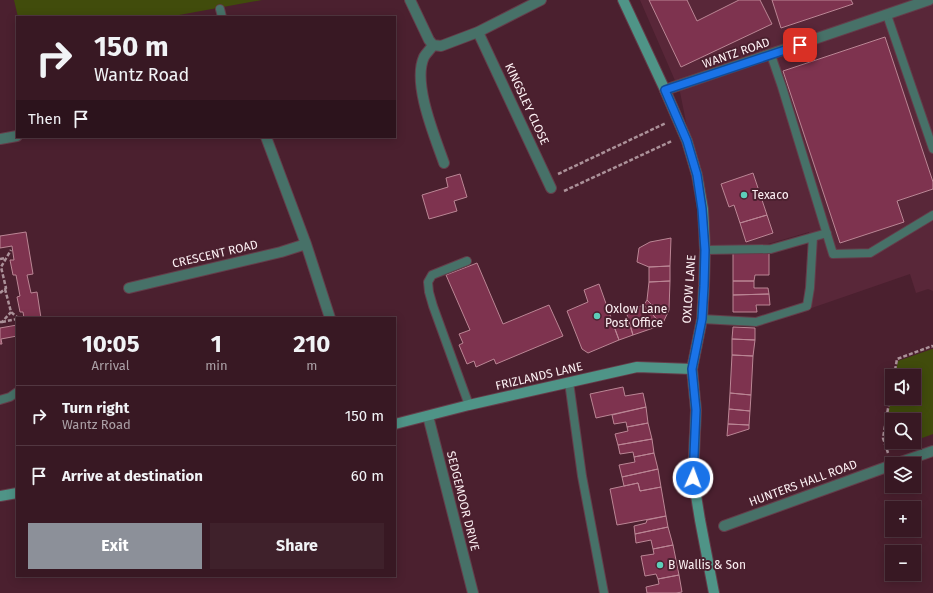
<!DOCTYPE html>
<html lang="en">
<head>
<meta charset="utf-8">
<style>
  :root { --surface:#381823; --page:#3f212b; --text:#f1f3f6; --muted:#aba0a6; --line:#523741; --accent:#8c9099 }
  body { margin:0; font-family:"Fira Sans",sans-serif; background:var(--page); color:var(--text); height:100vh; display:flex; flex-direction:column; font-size:15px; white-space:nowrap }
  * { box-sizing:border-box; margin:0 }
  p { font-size:13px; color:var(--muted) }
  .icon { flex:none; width:22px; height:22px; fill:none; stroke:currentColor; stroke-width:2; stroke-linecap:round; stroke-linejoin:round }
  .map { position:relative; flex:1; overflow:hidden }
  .details { position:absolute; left:16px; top:317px; width:380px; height:260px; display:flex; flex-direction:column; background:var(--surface); border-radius:0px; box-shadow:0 2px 10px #0003,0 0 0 1px var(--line) }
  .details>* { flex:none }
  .hud { position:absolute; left:16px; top:16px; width:380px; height:122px; border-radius:0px; box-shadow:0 2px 10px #0003,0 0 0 1px var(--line); background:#381823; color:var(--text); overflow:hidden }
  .controls { position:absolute; left:885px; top:369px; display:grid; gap:8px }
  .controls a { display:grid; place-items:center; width:36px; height:36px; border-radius:0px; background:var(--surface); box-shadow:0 2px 10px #0003,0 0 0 1px var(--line); font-size:20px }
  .pin { position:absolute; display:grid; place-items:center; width:34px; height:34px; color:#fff; margin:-17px; border-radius:8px; box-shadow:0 2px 6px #0006 }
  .me { position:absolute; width:44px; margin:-22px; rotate:2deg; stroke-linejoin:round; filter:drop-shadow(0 0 3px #0008) }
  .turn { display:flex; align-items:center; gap:14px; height:84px; padding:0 12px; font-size:18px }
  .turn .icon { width:52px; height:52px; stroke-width:2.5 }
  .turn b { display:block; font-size:28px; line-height:34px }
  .then { display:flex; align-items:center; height:38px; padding:0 12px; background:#0003; gap:8px; font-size:15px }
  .eta { display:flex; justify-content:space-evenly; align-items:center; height:68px; text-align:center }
  .eta b { font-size:24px; font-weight:700; line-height:28px }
  .cta { display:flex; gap:8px; margin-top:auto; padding:8px 12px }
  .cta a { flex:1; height:46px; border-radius:0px; background:var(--accent); color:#fff; font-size:16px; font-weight:700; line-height:46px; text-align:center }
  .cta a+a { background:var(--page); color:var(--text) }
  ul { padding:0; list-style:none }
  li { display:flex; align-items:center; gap:12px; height:60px; padding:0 12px; border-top:1px solid var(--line) }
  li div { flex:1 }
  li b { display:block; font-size:15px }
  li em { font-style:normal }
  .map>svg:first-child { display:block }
  .built { fill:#592739 }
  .green { fill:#414c0c }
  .building { fill:#7e334f; stroke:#bb8695 }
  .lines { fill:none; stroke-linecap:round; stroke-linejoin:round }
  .lane-casing { stroke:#643d4a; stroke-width:10 }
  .street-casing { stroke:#643d4a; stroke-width:12 }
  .secondary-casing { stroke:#643d4a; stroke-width:12 }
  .path { stroke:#ab9199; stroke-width:2.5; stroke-dasharray:4 2; stroke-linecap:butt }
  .lane { stroke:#477168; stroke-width:8 }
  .street { stroke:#477168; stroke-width:10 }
  .secondary { stroke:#4f9487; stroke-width:10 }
  .route-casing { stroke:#114b97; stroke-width:10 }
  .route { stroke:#1a73e8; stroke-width:7 }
  .poi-dot { fill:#5dceb9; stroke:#4b202f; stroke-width:1.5 }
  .labels { text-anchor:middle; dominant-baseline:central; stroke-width:4; stroke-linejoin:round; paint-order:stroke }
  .street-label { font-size:12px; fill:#fcf0f3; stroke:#4b202f }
  .poi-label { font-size:12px; fill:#fcf0f3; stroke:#4b202f; text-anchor:start }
</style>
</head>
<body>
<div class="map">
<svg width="933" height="593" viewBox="0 0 933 593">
  <rect width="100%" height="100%" fill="#4b202f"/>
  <!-- built -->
  <path class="built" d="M640 0H933V291L928 289 916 293 910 274 803 311 809 232 758 247H711L680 92Z"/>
  <!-- green -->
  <path class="green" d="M14 0H262L168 17H18Z
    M932 349H933V434L914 441V420H892V442H911L889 450 884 436 892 393V398H914V376H895L898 361Z"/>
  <!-- building -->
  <path class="building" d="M649 0H687L697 21 739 0H760L772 24 681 67Z
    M772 0H851L853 4 781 28Z
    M885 37 933 182V189L897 201 904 222 840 243 783 71Z
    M753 173 767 215 740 223 734 205 729 207 721 184Z
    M460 174 467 197 454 201 457 211 429 219 422 195 448 187 446 178Z
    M767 215 773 233 746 242 740 223Z
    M26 232 33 274 27 275 31 293 37 292 41 318H24L23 312H20L17 297 20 296 16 275H13L10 260H14L12 246 0 248V236Z
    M671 238 670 266 649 267 637 262 639 248 650 242Z
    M733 252H769V275H755L754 281H733Z
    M477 263 503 324 549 305 563 336 496 364 494 359 476 367 474 361 467 364 459 345 463 343 459 334 470 330 446 275Z
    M670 266V281L649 282V267Z
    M670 281 669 310 652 305 647 300 649 282Z
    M733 281H754V288H768L769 294 733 295Z
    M599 284 619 340 588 353 582 349 567 311 588 302 584 290Z
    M769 294 770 305H756L757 312H733V295Z
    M647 300 652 305 669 310 662 325 644 305Z
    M644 305 662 325 633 335 626 311Z
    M628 319 633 335 619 340 613 324Z
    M17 325V336L1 339 2 344H0V328Z
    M733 327 755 328V340L732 339Z
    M732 339 755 340 753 356 732 355Z
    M732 355 753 356 751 395 730 393Z
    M623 387 625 396 643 393 646 407 596 418 590 394Z
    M730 393 751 395 750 411 729 409Z
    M646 407 648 423 627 427 626 422 614 424 612 415Z
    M729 409 750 411 749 425 728 424Z
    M648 423 652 439 618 445 615 434 628 431 627 427Z
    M728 424 749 425V429L727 436Z
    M652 439 654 453 634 457 633 452 620 454 618 445Z
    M654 453 658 469 622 477 619 465 635 462 634 457Z
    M658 469 661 487 640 491 638 483 624 486 622 477Z
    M638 483 640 491 661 487 666 516 617 525 610 489Z
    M666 516 668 527 635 534 634 526 646 523 647 520Z
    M668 527 673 545 653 549 651 540 636 543 635 534Z
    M673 545 679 575 658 579 656 574 645 576 641 556 654 554 653 549Z
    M679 575 682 592 676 593H647L646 587 659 584 658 579Z"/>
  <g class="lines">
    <!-- lane casing -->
    <g class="lane-casing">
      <path id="lane" d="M220 9 222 17
        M887 15 933 149
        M771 55 782 87 833 254 870 253 933 215
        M705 250 771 249 813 237
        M467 261 432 275 428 282 429 292 433 306 469 405
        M702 319 756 322 807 306 810 288 813 237 827 233
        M569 382 582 476 604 593
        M0 400 10 397 17 392"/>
    </g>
    <!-- street casing -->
    <g class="street-casing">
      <path id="street" d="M410 0 429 40 433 45
        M478 32 551 188
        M433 45C431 49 426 53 424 57 412 83 435 137 444 163
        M433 45 441 46 478 32 541 0
        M665 90 929 0
        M266 137 306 244 330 318
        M0 139 17 136
        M129 288 281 252 306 244
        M428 416 473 593
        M895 464 933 451
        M724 526 892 465"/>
    </g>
    <!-- secondary casing -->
    <g class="secondary-casing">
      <path id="secondary" d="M623 0 665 90 687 141 697 175 703 209 705 250 704 286 702 319 692 369 696 410 693 477 700 520 714 593
        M395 424 469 405 637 367 692 369
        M0 496 17 493"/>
    </g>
    <!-- path -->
    <path class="path" d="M558 174 666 123
      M564 191 672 141
      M0 259 6 258
      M5 289 11 312 18 318
      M0 293 6 288 1 267 11 250
      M0 322H2L11 312
      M2 322 17 319
      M894 376 897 359 932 346 933 347
      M888 453 883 438 892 385"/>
    <!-- lane -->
    <use href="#lane" class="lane"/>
    <!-- street -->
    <use href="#street" class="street"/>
    <!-- secondary -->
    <use href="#secondary" class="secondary"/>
  </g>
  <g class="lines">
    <!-- route casing -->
    <g class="route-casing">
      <path id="route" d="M693 478 696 410 692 369 702 319 704 286 705 250 702 209 697 175 687 141 665 90 800 45"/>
    </g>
    <!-- route -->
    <use href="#route" class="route"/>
  </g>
  <!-- markers -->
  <g class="poi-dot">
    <circle cx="744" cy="195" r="4"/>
    <circle cx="597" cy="316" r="4"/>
    <circle cx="660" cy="565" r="4"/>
  </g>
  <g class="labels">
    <!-- street labels -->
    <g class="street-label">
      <text transform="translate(736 53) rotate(-19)">WANTZ ROAD</text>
      <text transform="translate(527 104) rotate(65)">KINGSLEY CLOSE</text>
      <text transform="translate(215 254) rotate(-13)">CRESCENT ROAD</text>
      <text transform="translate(689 289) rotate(-86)">OXLOW LANE</text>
      <text transform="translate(539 376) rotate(-13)">FRIZLANDS LANE</text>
      <text transform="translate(803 483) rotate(-20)">HUNTERS HALL ROAD</text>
      <text transform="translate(463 501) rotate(76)">SEDGEMOOR DRIVE</text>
    </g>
    <!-- poi labels -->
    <g class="poi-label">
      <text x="752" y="195">Texaco</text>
      <text x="605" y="309">Oxlow Lane<tspan x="605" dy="14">Post Office</tspan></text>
      <text x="668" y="565">B Wallis &amp; Son</text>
    </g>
  </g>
</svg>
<div class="controls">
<a><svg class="icon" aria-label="sound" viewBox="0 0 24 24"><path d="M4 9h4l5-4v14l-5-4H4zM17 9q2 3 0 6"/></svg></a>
<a><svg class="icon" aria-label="search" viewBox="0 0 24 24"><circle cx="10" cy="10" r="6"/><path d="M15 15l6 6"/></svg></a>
<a><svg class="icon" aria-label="layers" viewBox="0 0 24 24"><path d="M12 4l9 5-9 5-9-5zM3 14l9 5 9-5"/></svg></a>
<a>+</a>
<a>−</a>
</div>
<div class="pin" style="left:800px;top:45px;background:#d93025"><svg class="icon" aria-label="arrive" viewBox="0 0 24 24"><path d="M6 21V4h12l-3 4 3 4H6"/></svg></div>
<svg class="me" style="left:693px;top:478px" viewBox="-20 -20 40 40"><circle r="17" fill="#1a73e8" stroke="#fff" stroke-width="3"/><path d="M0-11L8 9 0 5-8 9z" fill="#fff"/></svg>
<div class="hud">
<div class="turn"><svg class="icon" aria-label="right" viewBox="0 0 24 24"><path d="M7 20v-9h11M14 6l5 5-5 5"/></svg><div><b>150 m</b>Wantz Road</div></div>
<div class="then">Then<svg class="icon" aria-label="arrive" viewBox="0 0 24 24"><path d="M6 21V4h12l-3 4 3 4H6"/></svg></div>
</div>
<section class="details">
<div class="eta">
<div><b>10:05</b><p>Arrival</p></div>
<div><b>1</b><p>min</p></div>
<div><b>210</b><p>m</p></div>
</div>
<ul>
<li><svg class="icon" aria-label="right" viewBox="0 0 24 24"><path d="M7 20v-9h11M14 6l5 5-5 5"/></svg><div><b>Turn right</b><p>Wantz Road</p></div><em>150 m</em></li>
<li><svg class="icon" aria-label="arrive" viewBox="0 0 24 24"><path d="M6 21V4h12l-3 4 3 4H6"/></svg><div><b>Arrive at destination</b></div><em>60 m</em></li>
</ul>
<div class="cta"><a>Exit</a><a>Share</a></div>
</section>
</div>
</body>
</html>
